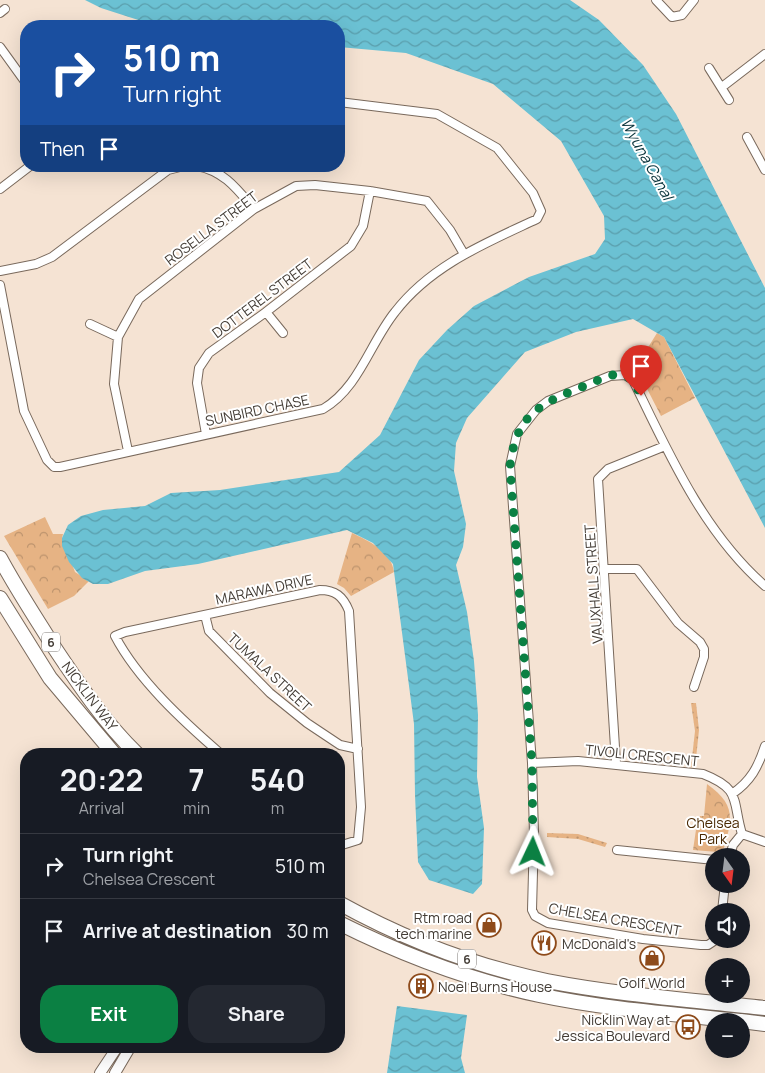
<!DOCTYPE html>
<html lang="en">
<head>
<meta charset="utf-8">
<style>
  :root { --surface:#171b24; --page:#242831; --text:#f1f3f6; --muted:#9ea1a6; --line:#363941; --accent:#0b8043 }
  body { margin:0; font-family:Manrope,sans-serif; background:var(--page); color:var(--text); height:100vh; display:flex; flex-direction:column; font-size:19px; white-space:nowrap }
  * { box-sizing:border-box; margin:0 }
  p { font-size:16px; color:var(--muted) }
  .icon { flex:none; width:28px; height:28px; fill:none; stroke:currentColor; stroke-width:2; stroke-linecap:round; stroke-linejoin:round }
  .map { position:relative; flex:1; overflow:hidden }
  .sheet { position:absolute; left:20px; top:748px; width:325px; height:305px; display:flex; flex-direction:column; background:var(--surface); border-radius:20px; box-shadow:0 5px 20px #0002 }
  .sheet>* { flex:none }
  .guide { position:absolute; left:20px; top:20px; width:325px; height:152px; border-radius:20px; box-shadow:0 5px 20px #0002; background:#1a4fa0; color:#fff; overflow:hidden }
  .needle { width:32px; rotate:166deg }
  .tools { position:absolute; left:705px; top:848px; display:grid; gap:10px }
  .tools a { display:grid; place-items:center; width:45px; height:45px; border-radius:50%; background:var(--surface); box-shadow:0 5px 20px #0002; font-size:25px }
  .pin { position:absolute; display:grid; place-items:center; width:42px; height:42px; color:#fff; margin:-51px -21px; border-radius:50% 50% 50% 0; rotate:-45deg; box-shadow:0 0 5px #0007 }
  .pin .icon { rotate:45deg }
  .me { position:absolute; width:55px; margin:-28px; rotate:2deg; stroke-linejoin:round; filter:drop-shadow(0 0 4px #0008) }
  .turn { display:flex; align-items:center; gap:18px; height:105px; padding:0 20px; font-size:22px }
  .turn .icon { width:65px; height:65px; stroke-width:2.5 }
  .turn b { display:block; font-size:35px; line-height:42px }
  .then { display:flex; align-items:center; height:48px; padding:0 20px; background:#0003; gap:10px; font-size:19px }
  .eta { display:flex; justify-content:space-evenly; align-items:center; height:85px; text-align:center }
  .eta b { font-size:30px; font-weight:700; line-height:35px }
  .primary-button { display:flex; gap:10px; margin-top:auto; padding:10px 20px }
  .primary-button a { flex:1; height:58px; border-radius:20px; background:var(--accent); color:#fff; font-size:20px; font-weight:700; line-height:58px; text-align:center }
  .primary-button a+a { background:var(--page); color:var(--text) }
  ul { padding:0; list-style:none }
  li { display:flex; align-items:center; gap:15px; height:65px; padding:0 20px; border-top:1px solid var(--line) }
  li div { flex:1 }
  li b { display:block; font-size:19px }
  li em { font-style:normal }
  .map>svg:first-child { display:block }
  .grass { fill:url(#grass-dots) }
  .park { fill:url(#park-crowns) }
  .water { fill:url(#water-waves) }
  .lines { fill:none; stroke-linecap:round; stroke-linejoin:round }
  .street-casing { stroke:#79695c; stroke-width:10 }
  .secondary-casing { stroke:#79695c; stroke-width:12 }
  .highway-casing { stroke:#79695c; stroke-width:16 }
  .street { stroke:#fff; stroke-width:8 }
  .secondary { stroke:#fff; stroke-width:10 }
  .highway { stroke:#fff; stroke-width:14 }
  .route { stroke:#0b8043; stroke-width:9; stroke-dasharray:0 16.2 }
  .labels { text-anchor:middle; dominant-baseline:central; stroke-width:4; stroke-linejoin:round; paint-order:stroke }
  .shield { fill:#fff; stroke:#7b7672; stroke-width:1 }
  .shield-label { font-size:12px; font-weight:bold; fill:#433c35 }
  .street-label { font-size:14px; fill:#433c35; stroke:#fff }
  .park-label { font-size:14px; fill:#4a2902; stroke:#fff }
  .poi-label { font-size:14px; fill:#433c35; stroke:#fff; text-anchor:end }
  .water-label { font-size:15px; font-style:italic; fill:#0a343c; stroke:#fff }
</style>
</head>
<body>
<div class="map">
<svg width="765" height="1073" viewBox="0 0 765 1073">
  <defs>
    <pattern id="grass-dots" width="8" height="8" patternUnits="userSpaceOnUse" patternTransform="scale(1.25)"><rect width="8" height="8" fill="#e6b384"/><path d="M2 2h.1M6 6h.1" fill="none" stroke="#bc936d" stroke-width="1.8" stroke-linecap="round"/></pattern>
    <pattern id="park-crowns" width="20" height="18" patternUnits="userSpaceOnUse" patternTransform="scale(1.25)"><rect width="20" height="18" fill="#e6b384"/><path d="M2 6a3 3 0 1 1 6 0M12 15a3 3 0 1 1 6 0" fill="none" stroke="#bc936d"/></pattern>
    <pattern id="water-waves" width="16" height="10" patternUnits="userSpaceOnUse" patternTransform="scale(1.25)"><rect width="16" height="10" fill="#6bc1d3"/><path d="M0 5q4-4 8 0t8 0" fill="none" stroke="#5a9eac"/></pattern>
  </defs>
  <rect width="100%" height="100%" fill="#f5e3d3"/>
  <!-- grass -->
  <path class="grass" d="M691 703H696L699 730 695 768 691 767 695 731Z
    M547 833 578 834 607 843 605 847 578 839 547 837Z"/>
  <!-- park -->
  <path class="park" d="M657 333 664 337 695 398 661 416 641 377 634 370Z
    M45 517 53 534H63L62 538 75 572 89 581 74 596 48 609 4 536Z
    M352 533C369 541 392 552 394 572L351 596 344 588 337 584Z
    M707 784C735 804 733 817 724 848L718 852 693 850 698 816H704Z"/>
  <!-- water -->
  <path class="water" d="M85 0H570L599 20 643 65 676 114 765 288V528L664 337 633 319 576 332 525 352 467 418 456 443 454 471 466 524 463 547 456 565 467 612 474 661 478 715 477 777 484 828 482 884 473 894 429 880 418 862 415 795 414 724 393 564 373 543 347 530 198 564 145 571 108 584H93L82 578 69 562 62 546V538L68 525 81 516 103 510 145 506 171 493 220 490 339 472 380 435 419 360 447 330 474 306 529 277 595 254 605 239 604 216 561 141 493 84 406 53 339 47V26H157L101 8Z
    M397 1006 467 1015 461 1058 465 1073H387Z"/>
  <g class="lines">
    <!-- street casing -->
    <g class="street-casing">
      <path id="street" d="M656 0 672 17 682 15 694 0
        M0 13 5 9
        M0 47 26 83
        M709 68 729 100
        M722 87 765 54
        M747 137 765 170
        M197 166C224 171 237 189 254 209
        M0 189 30 166
        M0 271 36 264 52 257 168 170 184 166
        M0 285 24 411 47 460 54 467H60L323 409C359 388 370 343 395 312 431 265 486 243 537 219L541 211 533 193 497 148 437 114 339 102
        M266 312 283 333
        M90 324 118 337
        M206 434 197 383 199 368 209 353 266 312 351 246 363 226 370 191
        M128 451 114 384 118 337 139 299 254 209 296 186 315 185 370 191 427 201 450 230 464 254
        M605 569H637L678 623 700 642 704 649V657L694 687
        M205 615 209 631 270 693 307 723 340 745 358 749
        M221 754C184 722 138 680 115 636L125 632 320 590C335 590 343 596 349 611L361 807 358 840 342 845 339 843
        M532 763 578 761 703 774C742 789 732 801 742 834
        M616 763 598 479 608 469 665 446
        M732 794C751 781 758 767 765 746
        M742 834 765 842
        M617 850 714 860
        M730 856 733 845 742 834
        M722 911 725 884
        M717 939 708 945H701L643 939 548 923 535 916 532 910 534 834 532 763 510 466 517 434 536 410 548 401 610 376 625 375 633 380C668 452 703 532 765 586"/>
    </g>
    <!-- secondary casing -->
    <g class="secondary-casing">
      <path id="secondary" d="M100 1073 118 1046
        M115 1073 131 1046"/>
    </g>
    <!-- highway casing -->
    <g class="highway-casing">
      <path id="highway" d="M0 558C16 588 34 615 52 644 78 683 103 721 137 754
        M0 598 50 678 114 754
        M339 903C404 939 474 966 547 981 619 995 692 1000 765 1008
        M339 923C403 955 469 980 539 995 605 1009 673 1014 740 1021
        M741 1021 765 1024"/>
    </g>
    <!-- street -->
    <use href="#street" class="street"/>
    <!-- secondary -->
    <use href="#secondary" class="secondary"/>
    <!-- highway -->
    <use href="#highway" class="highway"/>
  </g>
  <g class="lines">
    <!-- route -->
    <path class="route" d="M533 852 532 763 510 466C516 418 535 406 577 389 590 384 603 377 617 374 632 375 635 384 641 396"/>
  </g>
  <!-- icons -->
  <defs>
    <g id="shop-ring" transform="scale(1.25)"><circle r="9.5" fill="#fff" stroke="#8e4b1b" stroke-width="1.5"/><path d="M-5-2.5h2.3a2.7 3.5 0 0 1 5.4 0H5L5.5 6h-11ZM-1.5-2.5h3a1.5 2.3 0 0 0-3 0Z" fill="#8e4b1b"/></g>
    <g id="restaurant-ring" transform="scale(1.25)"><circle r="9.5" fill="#fff" stroke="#8e4b1b" stroke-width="1.5"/><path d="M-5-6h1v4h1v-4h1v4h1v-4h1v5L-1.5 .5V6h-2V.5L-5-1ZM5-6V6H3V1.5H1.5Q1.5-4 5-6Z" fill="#8e4b1b"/></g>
    <g id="building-ring" transform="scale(1.25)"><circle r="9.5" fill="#fff" stroke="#8e4b1b" stroke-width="1.5"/><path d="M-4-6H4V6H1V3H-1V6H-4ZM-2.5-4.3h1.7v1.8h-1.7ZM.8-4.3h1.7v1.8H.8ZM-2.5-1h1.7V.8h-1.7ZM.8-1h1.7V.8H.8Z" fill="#8e4b1b"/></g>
    <g id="bus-ring" transform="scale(1.25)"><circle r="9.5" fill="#fff" stroke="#8e4b1b" stroke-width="1.5"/><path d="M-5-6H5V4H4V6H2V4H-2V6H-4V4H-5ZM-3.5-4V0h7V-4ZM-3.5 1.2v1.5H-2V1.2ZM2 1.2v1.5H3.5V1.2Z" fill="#8e4b1b"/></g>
  </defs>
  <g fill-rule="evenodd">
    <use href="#shop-ring" x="489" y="925"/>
    <use href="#restaurant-ring" x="544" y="943"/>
    <use href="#shop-ring" x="652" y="958"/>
    <use href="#building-ring" x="421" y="986"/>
    <use href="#bus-ring" x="688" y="1027"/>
  </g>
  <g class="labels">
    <!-- shield labels -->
    <g class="shield">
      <rect x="42" y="632.5" width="18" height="19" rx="4"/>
      <rect x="458" y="949.5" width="18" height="19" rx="4"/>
    </g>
    <g class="shield-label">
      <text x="51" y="642">6</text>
      <text x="467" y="959">6</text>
    </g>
    <!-- street labels -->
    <g class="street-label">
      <text transform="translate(211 228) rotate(-37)">ROSELLA STREET</text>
      <text transform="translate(262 298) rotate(-37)">DOTTEREL STREET</text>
      <text transform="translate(257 410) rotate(-12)">SUNBIRD CHASE</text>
      <text transform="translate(593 584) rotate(-94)">VAUXHALL STREET</text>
      <text transform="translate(264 589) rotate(-12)">MARAWA DRIVE</text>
      <text transform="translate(270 672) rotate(43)">TUMALA STREET</text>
      <text transform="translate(90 696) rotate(53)">NICKLIN WAY</text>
      <text transform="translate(642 755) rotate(6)">TIVOLI CRESCENT</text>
      <text transform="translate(615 919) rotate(10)">CHELSEA CRESCENT</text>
    </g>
    <!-- park labels -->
    <g class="park-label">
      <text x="713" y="822">Chelsea<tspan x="713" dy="16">Park</tspan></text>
    </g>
    <!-- poi labels -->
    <g class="poi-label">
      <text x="472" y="917">Rtm road<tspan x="472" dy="16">tech marine</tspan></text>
      <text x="562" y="943" text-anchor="start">McDonald's</text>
      <text x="652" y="982" text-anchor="middle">Golf World</text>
      <text x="438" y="986" text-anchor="start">Noel Burns House</text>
      <text x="670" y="1019">Nicklin Way at<tspan x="670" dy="16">Jessica Boulevard</tspan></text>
    </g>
    <!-- water labels -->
    <g class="water-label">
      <text transform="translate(647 159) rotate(61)">Wyuna Canal</text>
    </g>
  </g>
</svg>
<div class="tools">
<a><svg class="needle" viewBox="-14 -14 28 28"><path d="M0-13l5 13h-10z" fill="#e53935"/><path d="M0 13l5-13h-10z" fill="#9ea1a6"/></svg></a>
<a><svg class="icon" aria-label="sound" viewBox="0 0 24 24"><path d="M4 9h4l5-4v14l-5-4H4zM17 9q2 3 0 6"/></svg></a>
<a>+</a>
<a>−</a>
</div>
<div class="pin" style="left:641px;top:396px;background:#d93025"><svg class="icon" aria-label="arrive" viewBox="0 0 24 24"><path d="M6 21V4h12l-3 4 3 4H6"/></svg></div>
<svg class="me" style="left:533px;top:852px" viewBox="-20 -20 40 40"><path d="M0-17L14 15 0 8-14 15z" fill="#0b8043" stroke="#fff" stroke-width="4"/></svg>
<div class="guide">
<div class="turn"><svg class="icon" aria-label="right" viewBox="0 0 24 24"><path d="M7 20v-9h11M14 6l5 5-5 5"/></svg><div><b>510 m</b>Turn right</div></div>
<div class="then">Then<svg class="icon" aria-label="arrive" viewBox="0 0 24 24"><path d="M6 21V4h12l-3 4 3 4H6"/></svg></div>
</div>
<section class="sheet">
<div class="eta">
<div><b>20:22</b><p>Arrival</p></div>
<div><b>7</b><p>min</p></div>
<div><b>540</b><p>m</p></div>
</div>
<ul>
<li><svg class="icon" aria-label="right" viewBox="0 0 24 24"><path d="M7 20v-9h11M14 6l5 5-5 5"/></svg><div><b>Turn right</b><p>Chelsea Crescent</p></div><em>510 m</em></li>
<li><svg class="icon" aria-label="arrive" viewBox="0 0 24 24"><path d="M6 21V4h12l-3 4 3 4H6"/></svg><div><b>Arrive at destination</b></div><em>30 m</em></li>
</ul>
<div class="primary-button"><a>Exit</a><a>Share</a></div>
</section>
</div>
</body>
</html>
